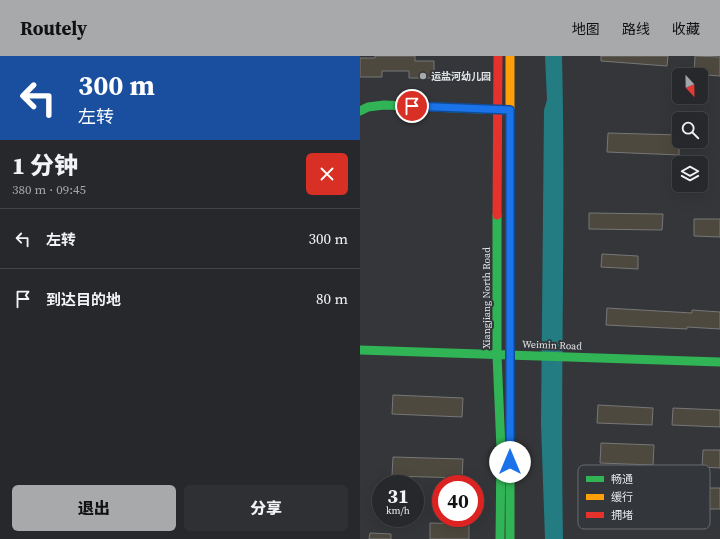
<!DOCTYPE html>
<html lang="zh">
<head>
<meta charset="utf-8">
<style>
  :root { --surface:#27282b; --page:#2f3033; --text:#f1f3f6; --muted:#a4a6a9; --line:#434447; --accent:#a7a9ab }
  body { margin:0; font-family:"Source Serif 4","Noto Sans SC",serif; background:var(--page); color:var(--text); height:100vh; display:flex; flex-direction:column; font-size:15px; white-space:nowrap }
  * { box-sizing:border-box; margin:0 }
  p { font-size:13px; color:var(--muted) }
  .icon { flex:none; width:22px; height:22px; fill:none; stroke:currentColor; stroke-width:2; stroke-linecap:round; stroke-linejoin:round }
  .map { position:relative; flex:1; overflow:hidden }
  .side { display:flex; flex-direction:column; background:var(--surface); width:360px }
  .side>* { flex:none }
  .guide { background:#1a4fa0; color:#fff; overflow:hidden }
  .needle { width:26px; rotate:158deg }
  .controls { position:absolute; left:312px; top:12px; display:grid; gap:8px }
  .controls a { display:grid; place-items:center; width:36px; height:36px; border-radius:6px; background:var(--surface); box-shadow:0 4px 16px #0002,0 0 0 1px var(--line); font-size:20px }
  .speed { position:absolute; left:12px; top:419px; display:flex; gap:8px; font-size:20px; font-weight:700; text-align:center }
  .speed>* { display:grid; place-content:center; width:52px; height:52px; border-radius:50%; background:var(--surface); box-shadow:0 4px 16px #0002,0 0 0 1px var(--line); line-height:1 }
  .speed small { font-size:10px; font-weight:400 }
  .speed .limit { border:6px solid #d22; background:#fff; color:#111 }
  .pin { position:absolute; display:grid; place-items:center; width:34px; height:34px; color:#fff; margin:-17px; border:2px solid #fff; border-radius:50%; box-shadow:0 1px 4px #0007 }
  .me { position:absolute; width:44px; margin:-22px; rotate:0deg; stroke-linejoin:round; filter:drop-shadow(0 0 3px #0008) }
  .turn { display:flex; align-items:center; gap:14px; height:84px; padding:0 12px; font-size:18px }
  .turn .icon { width:52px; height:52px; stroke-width:2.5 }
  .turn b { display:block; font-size:28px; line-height:34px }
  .round { display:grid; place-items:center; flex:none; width:42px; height:42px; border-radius:6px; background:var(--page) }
  .headline { display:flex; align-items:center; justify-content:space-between; height:68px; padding:0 12px }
  h1 { font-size:24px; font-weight:800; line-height:30px }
  .cta { display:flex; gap:8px; margin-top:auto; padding:8px 12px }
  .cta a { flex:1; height:46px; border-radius:6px; background:var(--accent); color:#111; font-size:16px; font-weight:800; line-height:46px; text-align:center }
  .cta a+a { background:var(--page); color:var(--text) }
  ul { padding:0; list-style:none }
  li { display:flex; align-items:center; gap:12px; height:60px; padding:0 12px; border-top:1px solid var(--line) }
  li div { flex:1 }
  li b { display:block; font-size:15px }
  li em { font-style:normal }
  header { display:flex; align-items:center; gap:24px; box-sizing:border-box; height:56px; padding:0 20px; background:var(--accent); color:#111 }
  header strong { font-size:19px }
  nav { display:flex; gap:22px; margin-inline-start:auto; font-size:14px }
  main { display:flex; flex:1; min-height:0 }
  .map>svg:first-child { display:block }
  .water { fill:#227c82 }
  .building { fill:#4e493e; stroke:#777778 }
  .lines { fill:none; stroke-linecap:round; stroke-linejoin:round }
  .fast { stroke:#30b455; stroke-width:9 }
  .slow { stroke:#ff9f0a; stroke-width:9 }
  .jam { stroke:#e5322d; stroke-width:9 }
  .route-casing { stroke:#114b97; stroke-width:10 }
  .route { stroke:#1a73e8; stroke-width:7 }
  .poi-dot { fill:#a7a9ab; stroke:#33363a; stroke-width:1.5 }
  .labels { text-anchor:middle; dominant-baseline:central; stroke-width:4; stroke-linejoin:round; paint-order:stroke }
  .poi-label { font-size:10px; font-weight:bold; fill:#e5e7e9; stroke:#33363a; text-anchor:start }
  .street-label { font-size:10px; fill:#e5e7e9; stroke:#33363a }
  .key { fill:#33363a; stroke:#686b6f; stroke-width:1 }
  .key-label { font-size:11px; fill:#e5e7e9 }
</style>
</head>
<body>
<header>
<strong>Routely</strong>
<nav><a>地图</a><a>路线</a><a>收藏</a></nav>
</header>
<main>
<section class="side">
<div class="guide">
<div class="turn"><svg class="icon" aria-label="left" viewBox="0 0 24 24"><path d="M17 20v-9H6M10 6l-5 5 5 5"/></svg><div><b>300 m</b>左转</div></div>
</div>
<div class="headline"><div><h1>1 分钟</h1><p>380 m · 09:45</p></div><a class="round" style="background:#d93025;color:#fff"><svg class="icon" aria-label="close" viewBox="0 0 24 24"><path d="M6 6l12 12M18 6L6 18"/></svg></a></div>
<ul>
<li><svg class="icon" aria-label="left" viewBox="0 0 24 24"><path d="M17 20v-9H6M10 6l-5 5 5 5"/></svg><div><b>左转</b></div><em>300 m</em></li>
<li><svg class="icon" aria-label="arrive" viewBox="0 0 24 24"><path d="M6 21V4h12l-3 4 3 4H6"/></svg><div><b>到达目的地</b></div><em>80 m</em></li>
</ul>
<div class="cta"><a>退出</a><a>分享</a></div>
</section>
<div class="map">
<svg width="360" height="483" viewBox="0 0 360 483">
  <rect width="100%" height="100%" fill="#343639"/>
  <!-- water -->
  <path class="water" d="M185 0H202C206 161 200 322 203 483H185L181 368 184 54 187 44Z"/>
  <!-- building -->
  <path class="building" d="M15 0H55V5H74V22H49V15H22V21H0V2H15Z
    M241 0H308L307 10 241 5Z
    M335 0 360 1V20L334 18Z
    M248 77 319 79V99L247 96Z
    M229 157 303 158 302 174 229 173Z
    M334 163H360V181L334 180Z
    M242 198 278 200V213L241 211Z
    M247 252 332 257V254L360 256V273L327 271V273L246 269Z
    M33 339 103 342 102 361 32 358Z
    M238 349 293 352 292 369 237 367Z
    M313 352 360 354V371L312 369Z
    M241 387 294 389 293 409 240 407Z
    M343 394H360V412L342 411Z
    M33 401 103 403 102 422 32 420Z
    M332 432H360V453H332Z
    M70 467 109 468V483H70Z
    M10 477 31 478V483H9Z"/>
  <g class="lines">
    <!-- fast -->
    <path class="fast" d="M0 55 8 51 24 49 143 54
      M137 159V299L141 393 140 483
      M150 237V483
      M0 294 360 306"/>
    <!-- slow -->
    <path class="slow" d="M150 0V237"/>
    <!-- jam -->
    <path class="jam" d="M137 159 138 0"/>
  </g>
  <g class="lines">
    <!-- route casing -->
    <g class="route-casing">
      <path id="route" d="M52 50 150 54V406"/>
    </g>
    <!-- route -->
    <use href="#route" class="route"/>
  </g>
  <!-- markers -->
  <circle class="poi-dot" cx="63" cy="20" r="4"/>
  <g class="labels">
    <!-- poi labels -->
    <g class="poi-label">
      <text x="71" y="20">运盐河幼儿园</text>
    </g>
    <!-- street labels -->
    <g class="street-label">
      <text transform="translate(126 242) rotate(-90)">Xiangjiang North Road</text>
      <text transform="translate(192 289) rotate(2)">Weimin Road</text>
    </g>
  </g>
  <!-- legend -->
  <rect x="218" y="409" width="132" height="64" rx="6" class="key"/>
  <rect x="226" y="420" width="18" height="6" fill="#30b455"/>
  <rect x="226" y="438" width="18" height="6" fill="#ff9f0a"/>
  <rect x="226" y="456" width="18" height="6" fill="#e5322d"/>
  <g class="key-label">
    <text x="251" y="427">畅通</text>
    <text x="251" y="445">缓行</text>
    <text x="251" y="463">拥堵</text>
  </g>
</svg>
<div class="controls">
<a><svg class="needle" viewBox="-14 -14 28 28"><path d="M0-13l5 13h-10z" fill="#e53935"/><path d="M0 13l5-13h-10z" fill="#a4a6a9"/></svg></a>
<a><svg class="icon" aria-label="search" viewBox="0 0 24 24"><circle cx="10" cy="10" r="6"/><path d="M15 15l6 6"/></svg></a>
<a><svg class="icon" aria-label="layers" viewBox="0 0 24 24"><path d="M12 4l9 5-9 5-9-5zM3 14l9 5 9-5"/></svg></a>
</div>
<div class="speed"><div>31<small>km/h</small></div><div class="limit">40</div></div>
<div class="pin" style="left:52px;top:50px;background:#d93025"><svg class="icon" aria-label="arrive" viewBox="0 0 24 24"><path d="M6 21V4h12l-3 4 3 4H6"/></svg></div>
<svg class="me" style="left:150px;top:406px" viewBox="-20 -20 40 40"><circle r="19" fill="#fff"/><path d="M0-13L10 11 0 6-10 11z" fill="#1a73e8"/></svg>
</div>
</main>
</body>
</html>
